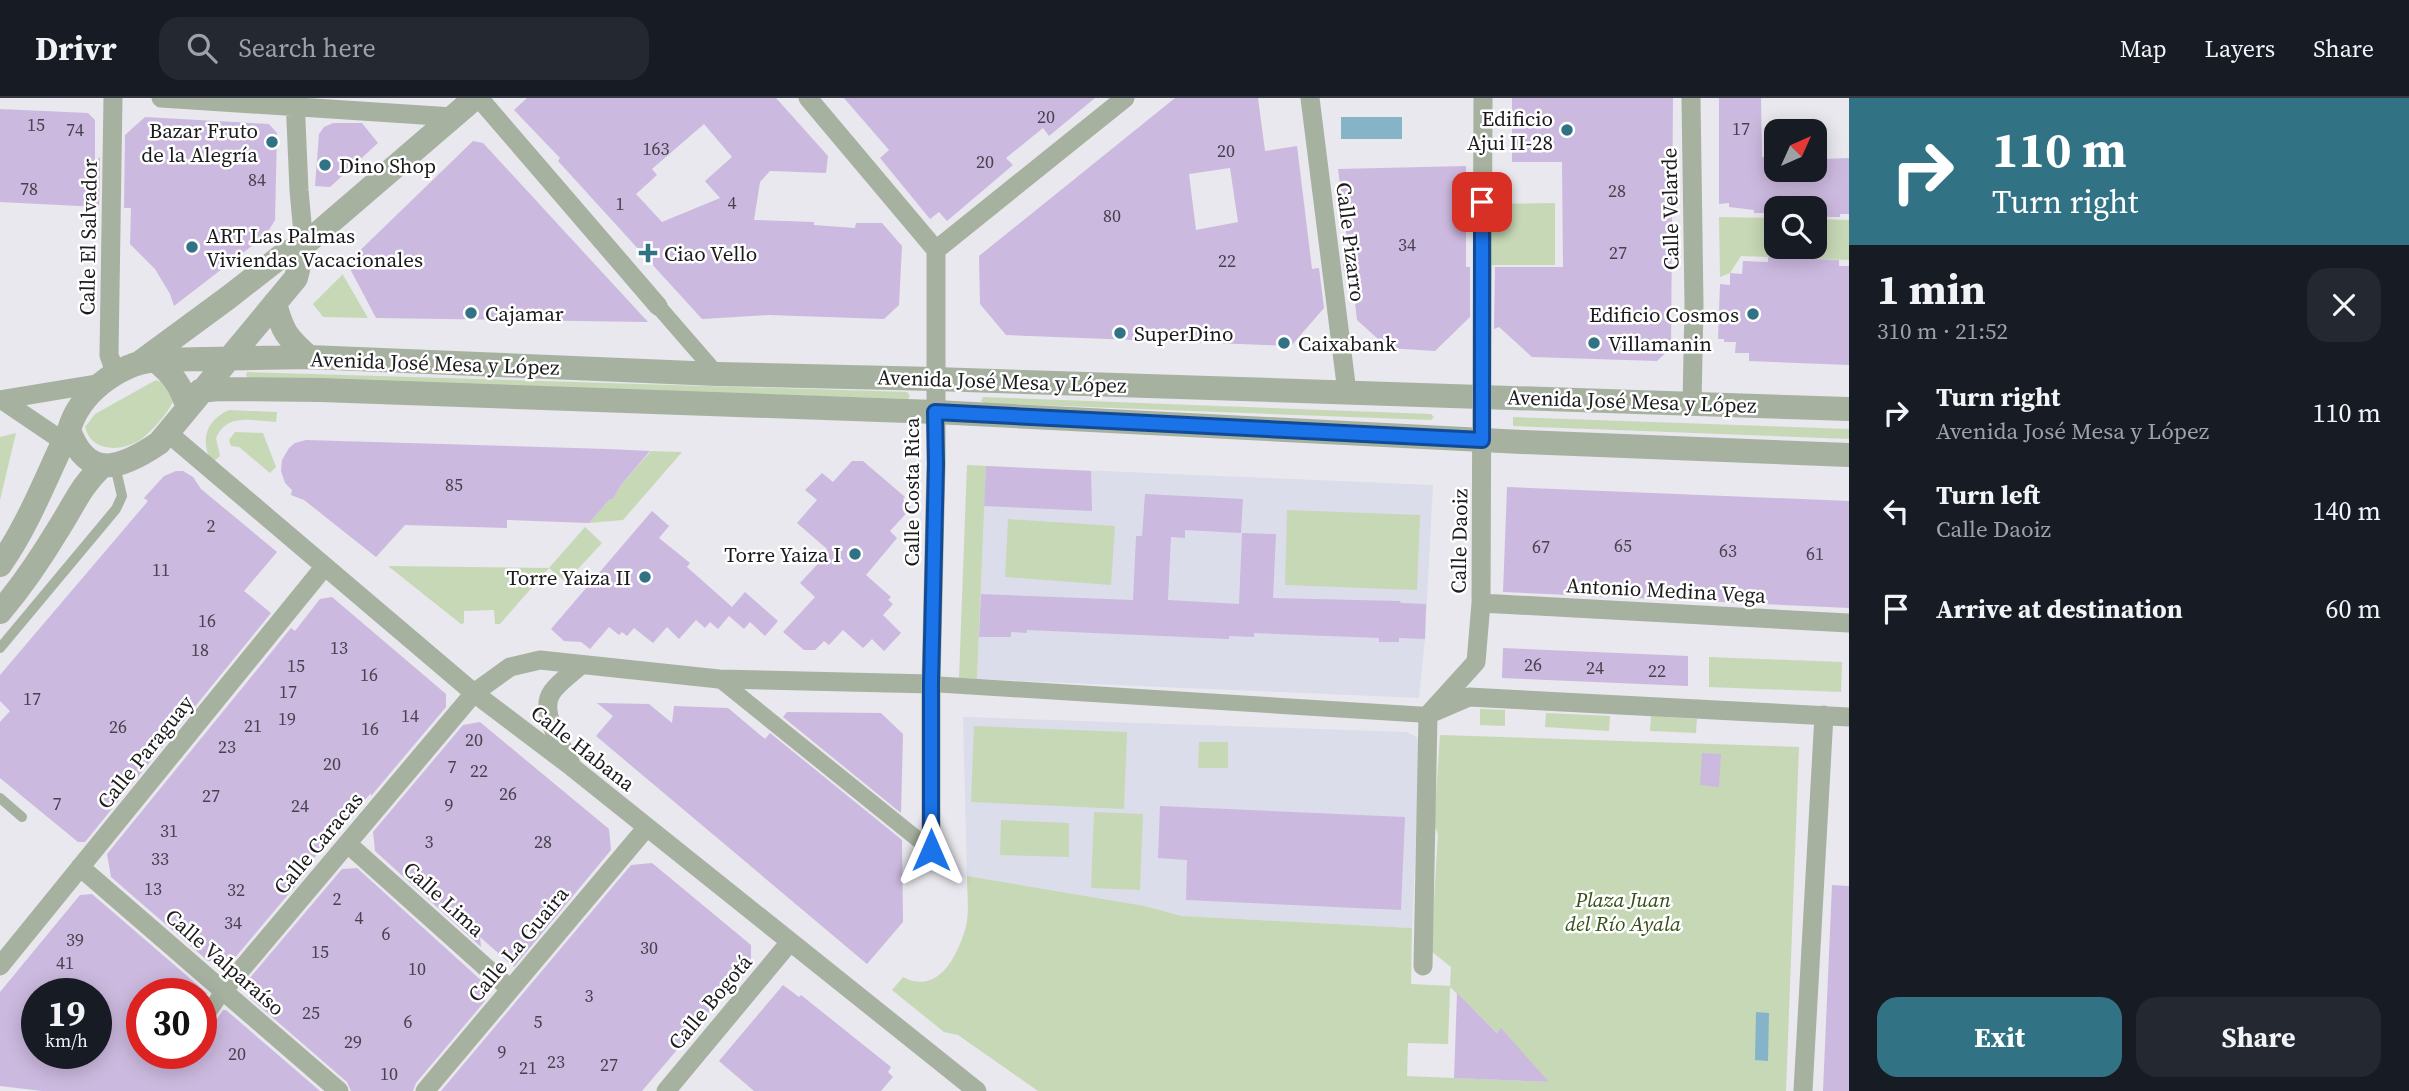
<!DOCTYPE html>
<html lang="en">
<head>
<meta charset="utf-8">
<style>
  :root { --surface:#171b24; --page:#242831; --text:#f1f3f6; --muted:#9ea1a6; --line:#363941; --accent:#317385 }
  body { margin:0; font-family:"Source Serif 4",serif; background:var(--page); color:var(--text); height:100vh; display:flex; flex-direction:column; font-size:26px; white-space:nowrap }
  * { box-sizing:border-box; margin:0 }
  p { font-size:23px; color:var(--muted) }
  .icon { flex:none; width:38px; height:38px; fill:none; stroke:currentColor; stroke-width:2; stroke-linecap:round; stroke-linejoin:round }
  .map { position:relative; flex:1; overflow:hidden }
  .sheet { display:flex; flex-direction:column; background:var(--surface); width:560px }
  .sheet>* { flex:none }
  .hud { background:#317385; color:#fff; overflow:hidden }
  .needle { width:46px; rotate:45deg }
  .tools { position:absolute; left:1764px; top:21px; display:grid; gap:14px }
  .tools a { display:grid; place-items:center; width:63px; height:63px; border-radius:14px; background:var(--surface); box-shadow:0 4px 18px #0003; font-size:35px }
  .speed { position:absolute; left:21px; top:880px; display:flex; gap:14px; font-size:35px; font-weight:700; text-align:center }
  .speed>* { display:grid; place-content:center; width:91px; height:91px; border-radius:50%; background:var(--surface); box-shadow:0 4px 18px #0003; line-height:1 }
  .speed small { font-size:18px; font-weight:400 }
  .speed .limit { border:10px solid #d22; background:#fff; color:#111 }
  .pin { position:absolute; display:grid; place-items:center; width:60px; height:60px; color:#fff; margin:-30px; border-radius:14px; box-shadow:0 4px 10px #0006 }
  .me { position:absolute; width:77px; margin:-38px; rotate:0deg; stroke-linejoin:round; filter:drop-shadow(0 0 5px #0008) }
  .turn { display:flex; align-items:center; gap:24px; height:147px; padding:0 28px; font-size:32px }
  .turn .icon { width:91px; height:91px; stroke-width:2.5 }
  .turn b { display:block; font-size:49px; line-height:60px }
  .round { display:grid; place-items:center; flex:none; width:74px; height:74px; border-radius:21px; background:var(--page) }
  .overview { display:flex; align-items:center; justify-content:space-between; height:119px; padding:0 28px }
  h1 { font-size:42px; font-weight:700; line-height:52px }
  .cta { display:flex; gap:14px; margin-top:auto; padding:14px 28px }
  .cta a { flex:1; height:80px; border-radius:21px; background:var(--accent); color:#fff; font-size:28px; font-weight:700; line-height:80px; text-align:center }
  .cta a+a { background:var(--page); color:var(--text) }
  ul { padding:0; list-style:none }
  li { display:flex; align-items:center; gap:21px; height:98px; padding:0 28px }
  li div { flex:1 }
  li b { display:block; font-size:26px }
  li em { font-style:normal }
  header { display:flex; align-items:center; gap:42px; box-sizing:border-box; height:98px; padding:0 35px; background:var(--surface); border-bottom:2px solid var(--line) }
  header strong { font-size:33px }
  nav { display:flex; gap:38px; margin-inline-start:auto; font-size:24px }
  .search { width:490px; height:63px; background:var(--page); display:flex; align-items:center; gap:18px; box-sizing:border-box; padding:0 24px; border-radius:21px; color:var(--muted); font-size:26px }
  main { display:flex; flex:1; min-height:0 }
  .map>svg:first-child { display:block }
  .built { fill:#dcddea }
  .green { fill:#c7d8b6; fill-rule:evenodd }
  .water { fill:#85b3c7 }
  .building { fill:#ccb9df; fill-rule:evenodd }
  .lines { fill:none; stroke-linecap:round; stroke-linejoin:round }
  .service { stroke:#a7b1a0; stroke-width:10 }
  .pedestrian { stroke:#a7b1a0; stroke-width:16 }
  .minor { stroke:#a7b1a0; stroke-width:19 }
  .tertiary { stroke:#a7b1a0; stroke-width:24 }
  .route-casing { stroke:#114b97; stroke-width:18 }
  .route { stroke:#1a73e8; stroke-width:12 }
  .poi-dot { fill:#317385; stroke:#fff; stroke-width:2.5 }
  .labels { text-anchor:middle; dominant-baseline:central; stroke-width:5; stroke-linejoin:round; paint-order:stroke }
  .number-label { font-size:18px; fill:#47424e }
  .poi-label { font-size:21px; fill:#1b1b1d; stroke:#fff; text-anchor:start }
  .street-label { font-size:21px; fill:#1b1b1d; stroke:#fff }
  .park-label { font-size:21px; font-style:italic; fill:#374e16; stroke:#fff }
</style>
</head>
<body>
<header>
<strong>Drivr</strong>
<div class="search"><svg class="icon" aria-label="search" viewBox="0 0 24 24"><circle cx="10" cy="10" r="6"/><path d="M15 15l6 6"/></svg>Search here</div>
<nav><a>Map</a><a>Layers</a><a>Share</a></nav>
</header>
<main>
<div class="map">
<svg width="1849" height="993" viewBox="0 0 1849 993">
  <rect width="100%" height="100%" fill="#e8e8ee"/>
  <!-- built -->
  <path class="built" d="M986 368 1433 387 1425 541 1419 600 977 581Z
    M963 619 1407 634 1417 639 1420 649 1412 830 1182 818 1145 808 967 778Z"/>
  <!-- green -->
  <path class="green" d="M1555 105V167H1485V106Z
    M1719 119 1776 120V149H1815V121L1849 122V162L1741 158 1730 175 1720 179Z
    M343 176V177L368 220 323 219 313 206Z
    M247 274 907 294 910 298 908 301 249 280 246 278Z
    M156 282 169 288 173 304C166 317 155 329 144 339 125 354 92 356 85 329L95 316Z
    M983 299 1431 316 1434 319 1431 322 984 305 981 303Z
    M229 312 277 314 276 324C253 323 227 314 216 340L220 358 212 365C200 343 205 323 229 312Z
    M1513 319 1849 331V341L1513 328Z
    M235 334 263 335 276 369 270 375 239 349 231 348 229 342Z
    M16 335 0 402V339Z
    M651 353 682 354 623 422 589 425 610 401H613L621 387Z
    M967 367 986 368 977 581 959 580Z
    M1287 412 1420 417 1417 492 1285 487Z
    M1008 421 1115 428 1111 487 1005 479Z
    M585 429 602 445 566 484 549 470 500 526H495L494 512 464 513V525L461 526 388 468 549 470Z
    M1709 559 1842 564 1841 594 1709 589Z
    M1480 611 1505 612V628L1480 627Z
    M1546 615 1610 618 1609 633 1545 629Z
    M1651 618 1697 621 1696 635 1650 633Z
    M974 628 1127 634 1124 711 971 704Z
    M1440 637 1799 649 1786 993H1038L958 937 944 934 892 892 903 879C937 897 956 861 965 832 970 816 967 795 967 778L1145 808 1182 818 1412 830 1411 886 1450 888 1451 869 1431 853 1438 736 1434 727ZM1450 889 1548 984 1407 978 1408 945 1448 946Z
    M1199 644H1228V670H1198Z
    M1094 714 1143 716 1140 792 1091 790Z
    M1001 722 1069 725V759L1000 757Z"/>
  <!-- water -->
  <path class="water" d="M1341 19H1402V41H1341Z
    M1756 914 1769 915 1768 963 1755 962Z"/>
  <!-- building -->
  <path class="building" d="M527 0H776L828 58 826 75 770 73 760 84 754 122 814 124V127L855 130 856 125H882L902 148 899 207 884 221 769 217 702 221 558 63 560 60 514 12ZM704 26 732 59 705 83 720 100 662 124 636 96 657 77 652 71Z
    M844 0H1095L1049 38 1043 30 1006 60 1013 67 947 123 939 114 930 121 880 60 889 52Z
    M1175 0H1258L1265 53 1297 48 1312 171 1319 170 1324 210 1291 248 1006 237 980 206 979 158ZM1230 70 1238 124 1196 132 1189 76Z
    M1512 0H1673L1671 250 1657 263 1532 259 1499 229 1494 231 1495 169H1563L1562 64H1512Z
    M1719 0H1761L1762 59H1776V72H1822V61L1849 60V116H1840V119H1815V110H1776V115H1754V112L1729 109V105L1719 106Z
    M0 11 88 15 95 22V64L100 59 99 109 0 104Z
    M145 19 269 26 277 35 275 122 266 137 174 208 170 196 155 171 130 146 131 110H124L125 37Z
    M333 25H362L378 45 330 89 315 88 319 36 324 29Z
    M473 43 483 45 648 224 376 220 347 165Z
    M1466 68V169H1470V219L1435 253 1388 250 1357 222 1352 179 1346 186 1343 166 1350 165 1338 71Z
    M1768 159 1839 162V168H1849V267L1749 263V255H1735L1736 244H1724V241H1718L1720 186 1730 187V175L1742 176 1743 163 1768 164Z
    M306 342 608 351 650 353 621 387 613 401H610L589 425 507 422V430L405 427 376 459 304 402 291 397 292 392 285 385 281 373 282 362 289 350 295 345Z
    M852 363H863L905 399 903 401 911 410 890 433 897 440 866 477 891 499 888 502 893 506 883 517 901 535 884 553 872 541 863 550 843 532 829 547 824 543 815 552H804L783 534 815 499 800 485 827 456 825 454 827 451 797 425 817 402 805 392 822 375 833 384Z
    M986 368 1091 373 1092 413 984 408Z
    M176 373H183L193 379 201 391 277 454 244 493 271 515 85 744H78L0 680V624L10 613 0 603V577L148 403 144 400 164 378Z
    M1507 389 1849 403V510L1503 494Z
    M1145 396 1243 401 1241 435 1185 432V440L1171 439 1168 502 1239 506 1242 435 1276 436 1273 500 1400 503 1401 505 1426 506 1425 541 1399 540V544H1379V540L1254 535V539L1229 538V541L1027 532V535L1011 534V539H979L981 496 1133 502 1136 438H1142Z
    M652 413 669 428 659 440 690 465 687 469 732 509 745 494 778 523 765 538 750 524 744 531 729 518 718 531 710 524 705 530 696 522 679 541 667 529 653 545 634 530 627 538 622 534 619 537 609 529 590 551 581 544 564 543 551 531Z
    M332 499 446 596V609L371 698V695L302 774 308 773 233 862 208 863 111 779 107 756 291 530 295 533 320 501Z
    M1503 550 1688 558V588L1502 580Z
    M597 605 649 606 672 625 674 608 728 610 765 641 770 635 902 742 903 824 867 866 596 638 613 618Z
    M787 614 881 615 903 636 901 715 783 619Z
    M480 624 609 731 611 752 514 869 480 839 481 849 375 753 373 734 463 627Z
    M1702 655 1721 656 1719 689 1700 687Z
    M1160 708 1405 719 1401 812 1186 802 1187 762 1158 760Z
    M652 765 751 847V865L642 993H441L631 767Z
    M357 770 483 884 485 903 416 985 413 993H351L347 984 250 900 249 881 342 771Z
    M1832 787 1849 788V993H1823Z
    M92 796 208 896H142V956H165L166 962 175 967 185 962 187 956H201V937L209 932 223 912H226L320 993H42L0 988V894L80 797ZM37 896H96V956H37Z
    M783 887 799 899 801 897 891 969 888 974 893 979 881 993H754L719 963Z
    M1457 895 1497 935 1501 930 1549 984 1454 980Z"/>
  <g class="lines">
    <!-- service -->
    <path class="service" d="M0 550 116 411 122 398 115 368
      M0 700 22 719"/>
    <!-- pedestrian -->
    <path class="pedestrian" d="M658 208 717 276
      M719 581 931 752
      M931 586 1428 617
      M201 926 223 893
      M175 957 177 956"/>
    <!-- minor -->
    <path class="minor" d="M113 0 109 257 116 277
      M161 0 453 19
      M295 0 299 92 304 147
      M479 0 658 208
      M808 0 936 152V366L931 586V752
      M1310 0 1347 294
      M1691 0 1694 207 1692 306
      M936 152 1125 0
      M0 302 102 285
      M2 302 73 350
      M168 335 474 595 572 669 977 993
      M1481 505 1849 525
      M1434 614 1469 599 1849 619
      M571 666C562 647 538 614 552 594 559 584 572 575 581 567
      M348 746 510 891
      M80 769 339 993
      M0 868 325 468
      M1423 868 1428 617 1476 564 1481 505 1483 0
      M223 893 474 595 510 569 540 562 719 581 931 586
      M425 993 647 729
      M666 993 790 844
      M1803 993 1824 617"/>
    <!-- tertiary -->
    <path class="tertiary" d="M275 205C282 233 287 240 309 259
      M155 262C172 276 181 287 187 308
      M142 263 229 199 284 156 304 147 475 0
      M200 293 219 291 321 292 935 314 1522 344 1849 357
      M69 332C88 384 122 370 159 345L296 180 304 147
      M0 467C29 426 47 377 69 332 79 296 118 266 155 262L309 259 717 276 935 281 1849 311
      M0 514C22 488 41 460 59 430 75 405 80 389 102 368"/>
  </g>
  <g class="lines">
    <!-- route casing -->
    <g class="route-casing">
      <path id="route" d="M931 752V586L936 366 935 314 1482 342V104"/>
    </g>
    <!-- route -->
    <use href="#route" class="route"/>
  </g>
  <!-- markers -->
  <g class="poi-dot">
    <circle cx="1567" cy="32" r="7"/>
    <circle cx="272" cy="44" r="7"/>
    <circle cx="325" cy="67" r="7"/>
    <circle cx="192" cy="149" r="7"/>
    <path d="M644.5 144.5h7v7h7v7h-7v7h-7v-7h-7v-7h7z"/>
    <circle cx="471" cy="215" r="7"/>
    <circle cx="1753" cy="216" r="7"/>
    <circle cx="1120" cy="235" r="7"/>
    <circle cx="1284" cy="245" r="7"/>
    <circle cx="1594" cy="245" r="7"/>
    <circle cx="855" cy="456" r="7"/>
    <circle cx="645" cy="479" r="7"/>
  </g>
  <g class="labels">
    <!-- number labels -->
    <g class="number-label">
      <text x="1046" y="18">20</text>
      <text x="36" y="26">15</text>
      <text x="1741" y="30">17</text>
      <text x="75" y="31">74</text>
      <text x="656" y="50">163</text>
      <text x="1226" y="52">20</text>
      <text x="985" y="63">20</text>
      <text x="257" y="81">84</text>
      <text x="29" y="90">78</text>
      <text x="1617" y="92">28</text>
      <text x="732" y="104">4</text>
      <text x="620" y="105">1</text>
      <text x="1112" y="117">80</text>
      <text x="1407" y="146">34</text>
      <text x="1618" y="154">27</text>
      <text x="1227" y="162">22</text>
      <text x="454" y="386">85</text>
      <text x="211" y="427">2</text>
      <text x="1623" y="447">65</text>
      <text x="1541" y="448">67</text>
      <text x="1728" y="452">63</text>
      <text x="1815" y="455">61</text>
      <text x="161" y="471">11</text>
      <text x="207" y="522">16</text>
      <text x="339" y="549">13</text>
      <text x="200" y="551">18</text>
      <text x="1533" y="566">26</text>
      <text x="296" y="567">15</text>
      <text x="1595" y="569">24</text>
      <text x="1657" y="572">22</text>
      <text x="369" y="576">16</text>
      <text x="288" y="593">17</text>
      <text x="32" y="600">17</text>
      <text x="410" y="617">14</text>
      <text x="287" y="620">19</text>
      <text x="253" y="627">21</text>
      <text x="118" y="628">26</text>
      <text x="370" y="630">16</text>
      <text x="474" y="641">20</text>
      <text x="227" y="648">23</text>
      <text x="332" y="665">20</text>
      <text x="452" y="668">7</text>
      <text x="479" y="672">22</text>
      <text x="508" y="695">26</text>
      <text x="211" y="697">27</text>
      <text x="57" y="705">7</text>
      <text x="449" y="706">9</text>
      <text x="300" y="707">24</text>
      <text x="169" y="732">31</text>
      <text x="429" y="743">3</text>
      <text x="543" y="743">28</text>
      <text x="160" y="760">33</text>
      <text x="153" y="790">13</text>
      <text x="236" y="791">32</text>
      <text x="337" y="800">2</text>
      <text x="359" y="819">4</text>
      <text x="233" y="824">34</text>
      <text x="386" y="835">6</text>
      <text x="75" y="841">39</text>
      <text x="649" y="849">30</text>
      <text x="320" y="853">15</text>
      <text x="65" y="864">41</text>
      <text x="417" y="870">10</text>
      <text x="589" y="897">3</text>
      <text x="311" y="914">25</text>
      <text x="408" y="923">6</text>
      <text x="538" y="923">5</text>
      <text x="353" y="943">29</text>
      <text x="502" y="953">9</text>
      <text x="237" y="955">20</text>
      <text x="556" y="963">23</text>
      <text x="609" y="966">27</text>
      <text x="528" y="969">21</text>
      <text x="389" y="975">10</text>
    </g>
    <!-- poi labels -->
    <g class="poi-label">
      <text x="1553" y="20" text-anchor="end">Edificio<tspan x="1553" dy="24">Ajui II-28</tspan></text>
      <text x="258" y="32" text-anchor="end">Bazar Fruto<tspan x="258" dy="24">de la Alegría</tspan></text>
      <text x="339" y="67">Dino Shop</text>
      <text x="206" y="137">ART Las Palmas<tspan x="206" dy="24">Viviendas Vacacionales</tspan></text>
      <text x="664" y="155">Ciao Vello</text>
      <text x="485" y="215">Cajamar</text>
      <text x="1739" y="216" text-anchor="end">Edificio Cosmos</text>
      <text x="1134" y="235">SuperDino</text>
      <text x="1298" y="245">Caixabank</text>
      <text x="1608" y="245">Villamanin</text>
      <text x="841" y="456" text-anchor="end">Torre Yaiza I</text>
      <text x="631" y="479" text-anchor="end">Torre Yaiza II</text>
    </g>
    <!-- street labels -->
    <g class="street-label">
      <text transform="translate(1670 111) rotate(-91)">Calle Velarde</text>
      <text transform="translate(88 139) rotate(-89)">Calle El Salvador</text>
      <text transform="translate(1351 144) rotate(83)">Calle Pizarro</text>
      <text transform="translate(435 265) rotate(2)">Avenida José Mesa y López</text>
      <text transform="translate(1002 283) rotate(2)">Avenida José Mesa y López</text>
      <text transform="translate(1632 303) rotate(2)">Avenida José Mesa y López</text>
      <text transform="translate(911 394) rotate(-90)">Calle Costa Rica</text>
      <text transform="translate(1459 443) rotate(-89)">Calle Daoiz</text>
      <text transform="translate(1666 492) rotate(3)">Antonio Medina Vega</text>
      <text transform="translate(583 650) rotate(38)">Calle Habana</text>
      <text transform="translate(145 654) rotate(-51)">Calle Paraguay</text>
      <text transform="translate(318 745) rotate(-50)">Calle Caracas</text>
      <text transform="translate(444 801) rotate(42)">Calle Lima</text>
      <text transform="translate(518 846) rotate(-50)">Calle La Guaira</text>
      <text transform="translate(225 864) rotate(41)">Calle Valparaíso</text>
      <text transform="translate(710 904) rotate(-50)">Calle Bogotá</text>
    </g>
    <!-- park labels -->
    <g class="park-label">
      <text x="1623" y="801">Plaza Juan<tspan x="1623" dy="24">del Río Ayala</tspan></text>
    </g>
  </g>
</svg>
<div class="tools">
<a><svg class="needle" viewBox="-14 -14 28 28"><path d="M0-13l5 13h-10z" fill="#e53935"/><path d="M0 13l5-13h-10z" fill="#9ea1a6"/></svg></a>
<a><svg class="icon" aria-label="search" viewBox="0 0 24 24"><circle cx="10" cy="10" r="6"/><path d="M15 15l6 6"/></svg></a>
</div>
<div class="speed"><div>19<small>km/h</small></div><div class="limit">30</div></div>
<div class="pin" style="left:1482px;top:104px;background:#d93025"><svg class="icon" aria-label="arrive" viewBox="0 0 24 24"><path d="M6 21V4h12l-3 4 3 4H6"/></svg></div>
<svg class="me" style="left:931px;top:752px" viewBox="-20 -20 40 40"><path d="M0-17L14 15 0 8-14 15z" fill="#1a73e8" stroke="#fff" stroke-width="4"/></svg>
</div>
<section class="sheet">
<div class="hud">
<div class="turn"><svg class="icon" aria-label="right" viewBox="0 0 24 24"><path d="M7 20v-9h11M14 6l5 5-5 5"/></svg><div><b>110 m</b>Turn right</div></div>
</div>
<div class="overview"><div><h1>1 min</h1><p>310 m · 21:52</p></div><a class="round"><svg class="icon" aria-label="close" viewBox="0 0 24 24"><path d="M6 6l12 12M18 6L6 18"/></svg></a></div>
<ul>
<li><svg class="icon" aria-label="right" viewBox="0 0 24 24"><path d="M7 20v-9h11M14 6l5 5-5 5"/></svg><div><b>Turn right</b><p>Avenida José Mesa y López</p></div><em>110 m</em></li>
<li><svg class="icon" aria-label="left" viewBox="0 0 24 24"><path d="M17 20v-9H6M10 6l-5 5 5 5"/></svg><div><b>Turn left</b><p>Calle Daoiz</p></div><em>140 m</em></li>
<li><svg class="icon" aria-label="arrive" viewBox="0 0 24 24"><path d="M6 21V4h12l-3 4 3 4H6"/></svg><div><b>Arrive at destination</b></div><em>60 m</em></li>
</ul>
<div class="cta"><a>Exit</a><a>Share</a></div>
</section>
</main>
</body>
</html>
